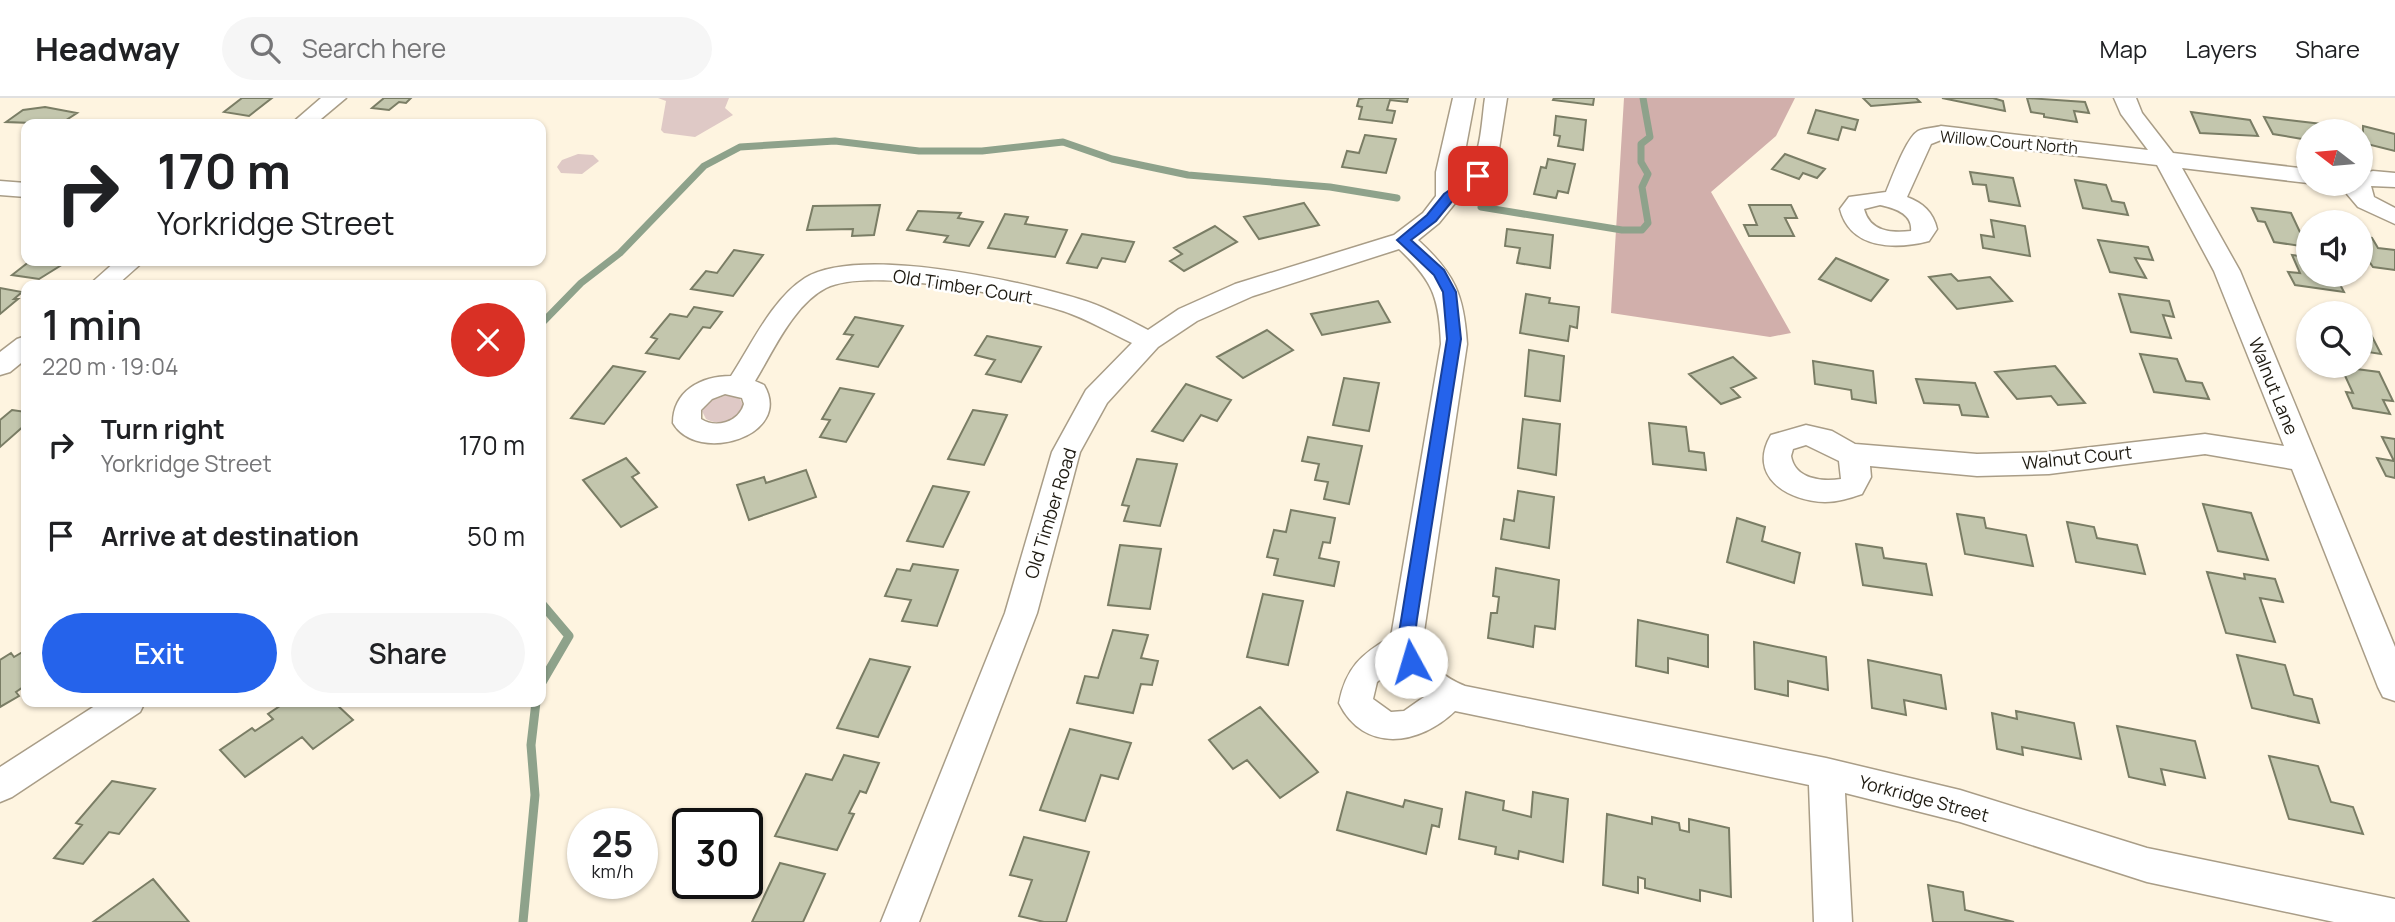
<!DOCTYPE html>
<html lang="en">
<head>
<meta charset="utf-8">
<style>
  :root { --surface:#fff; --page:#f6f6f6; --text:#202124; --muted:#757577; --line:#e0e0e0; --accent:#2563eb }
  body { margin:0; font-family:Manrope,sans-serif; background:var(--page); color:var(--text); height:100vh; display:flex; flex-direction:column; font-size:26px; white-space:nowrap }
  * { box-sizing:border-box; margin:0 }
  p { font-size:23px; color:var(--muted) }
  .icon { flex:none; width:38px; height:38px; fill:none; stroke:currentColor; stroke-width:2; stroke-linecap:round; stroke-linejoin:round }
  .map { position:relative; flex:1; overflow:hidden }
  .drawer { position:absolute; left:21px; top:182px; width:525px; height:427px; display:flex; flex-direction:column; background:var(--surface); border-radius:14px; box-shadow:0 2px 5px #0004 }
  .drawer>* { flex:none }
  .top-card { position:absolute; left:21px; top:21px; width:525px; height:147px; border-radius:14px; box-shadow:0 2px 5px #0004; background:#fff; color:var(--text); overflow:hidden }
  .needle { width:46px; rotate:286deg }
  .buttons { position:absolute; left:2296px; top:21px; display:grid; gap:14px }
  .buttons a { display:grid; place-items:center; width:77px; height:77px; border-radius:50%; background:var(--surface); box-shadow:0 2px 5px #0004; font-size:35px }
  .speed { position:absolute; left:567px; top:710px; display:flex; gap:14px; font-size:35px; font-weight:700; text-align:center }
  .speed>* { display:grid; place-content:center; width:91px; height:91px; border-radius:50%; background:var(--surface); box-shadow:0 2px 5px #0004; line-height:1 }
  .speed small { font-size:18px; font-weight:400 }
  .speed .limit { border:4px solid #111; border-radius:10px; background:#fff; color:#111 }
  .pin { position:absolute; display:grid; place-items:center; width:60px; height:60px; color:#fff; margin:-30px; border-radius:14px; box-shadow:0 4px 10px #0006 }
  .me { position:absolute; width:77px; margin:-38px; rotate:354deg; stroke-linejoin:round; filter:drop-shadow(0 0 5px #0008) }
  .turn { display:flex; align-items:center; gap:24px; height:147px; padding:0 21px; font-size:32px }
  .turn .icon { width:91px; height:91px; stroke-width:2.5 }
  .turn b { display:block; font-size:49px; line-height:60px }
  .round { display:grid; place-items:center; flex:none; width:74px; height:74px; border-radius:37px; background:var(--page) }
  .headline { display:flex; align-items:center; justify-content:space-between; height:119px; padding:0 21px }
  h1 { font-size:42px; font-weight:600; line-height:52px }
  .cta { display:flex; gap:14px; margin-top:auto; padding:14px 21px }
  .cta a { flex:1; height:80px; border-radius:42px; background:var(--accent); color:#fff; font-size:28px; font-weight:600; line-height:80px; text-align:center }
  .cta a+a { background:var(--page); color:var(--text) }
  ul { padding:0; list-style:none }
  li { display:flex; align-items:center; gap:21px; height:91px; padding:0 21px }
  li div { flex:1 }
  li b { display:block; font-size:26px }
  li em { font-style:normal }
  header { display:flex; align-items:center; gap:42px; box-sizing:border-box; height:98px; padding:0 35px; background:var(--surface); border-bottom:2px solid var(--line) }
  header strong { font-size:33px }
  nav { display:flex; gap:38px; margin-inline-start:auto; font-size:24px }
  .search { width:490px; height:63px; background:var(--page); display:flex; align-items:center; gap:18px; box-sizing:border-box; padding:0 24px; border-radius:38px; color:var(--muted); font-size:26px }
  .map>svg:first-child { display:block }
  .green { fill:#dfc9c6 }
  .forest { fill:#d1afab }
  .lines { fill:none; stroke-linecap:round; stroke-linejoin:round }
  .stream-far1 { stroke:#8ea28b; stroke-width:7 }
  .stream { stroke:#8ea28b; stroke-width:9 }
  .building { fill:#c3c6ad; stroke:#7a7d65; stroke-width:2 }
  .minor-casing { stroke:#a99d87; stroke-width:3 }
  .minor { fill:#fff; fill-rule:evenodd }
  .route { fill:#2563eb; stroke:#184099; stroke-width:2 }
  .labels { text-anchor:middle; dominant-baseline:central; stroke-width:5; stroke-linejoin:round; paint-order:stroke }
  .far-street-label { font-size:16px; fill:#1f1b12; stroke:#fff }
  .street-label { font-size:18px; fill:#1f1b12; stroke:#fff }
</style>
</head>
<body>
<header>
<strong>Headway</strong>
<div class="search"><svg class="icon" aria-label="search" viewBox="0 0 24 24"><circle cx="10" cy="10" r="6"/><path d="M15 15l6 6"/></svg>Search here</div>
<nav><a>Map</a><a>Layers</a><a>Share</a></nav>
</header>
<div class="map">
<svg width="2395" height="824" viewBox="0 0 2395 824">
  <rect width="100%" height="100%" fill="#fef4e0"/>
  <!-- green -->
  <path class="green" d="M658 0H729L725 10 733 17 695 39 664 35 661 32 666 3Z
    M578 56 593 57 599 63 582 76 561 75 557 69 562 62Z
    M727 297 739 299 743 307C737 323 721 329 706 321L702 313 708 304Z"/>
  <!-- forest -->
  <path class="forest" d="M1624 0H1795L1776 38 1711 94 1791 235 1770 239 1611 215Z"/>
  <g class="lines">
    <!-- stream-far1 -->
    <path class="stream-far1" d="M1481 109 1622 132H1642L1648 125 1642 89 1648 76 1641 64V46L1650 39 1643 0
      M541 226 581 185 620 155 704 68 740 49 835 43 919 53H982L1063 44 1112 61 1188 77 1330 89 1397 100"/>
    <!-- stream -->
    <path class="stream" d="M541 505 569 538 541 586
      M523 824 535 697 531 647 536 604"/>
  </g>
  <!-- building -->
  <path class="building" d="M242 0H272L249 18 224 14Z
    M384 0H411L406 5 399 4 389 12 372 10Z
    M1365 0H1408L1407 4 1390 2 1387 12 1395 13 1392 25 1359 21 1362 9 1357 8 1359 1Z
    M1554 0H1594L1593 7 1553 2Z
    M1863 0H1916L1920 4 1871 8Z
    M1942 0H1993L2003 3 2005 13Z
    M2027 0 2085 4 2089 15 2074 13 2077 24 2044 19V16L2031 14Z
    M45 9 77 15 60 26 6 24 23 12Z
    M1816 12 1858 22 1855 32 1842 29 1838 42 1808 35Z
    M2191 14 2250 22 2258 38 2200 35Z
    M1556 18 1586 22 1583 52 1558 48 1560 38 1554 37Z
    M2264 19 2322 26 2326 33H2308V42L2273 36Z
    M2363 28 2395 36V53L2363 45Z
    M1365 37 1396 41 1386 75 1342 69 1347 53 1359 55Z
    M1785 56 1825 71 1817 80 1803 75 1799 81 1772 71Z
    M1548 61 1575 66 1568 95 1558 93 1556 100 1534 96 1541 69 1546 70Z
    M1970 74 2013 80 2020 108 1989 103 1986 87 1973 86Z
    M2075 82 2106 87 2112 103 2124 105 2128 117 2083 110Z
    M1304 105 1319 127 1259 141 1244 119Z
    M880 107 874 137 852 138 853 131 807 132 813 108Z
    M1749 107H1791L1797 120H1785L1794 138H1749L1744 127H1757Z
    M2252 110 2291 115 2307 149 2274 144 2265 124 2258 123Z
    M918 113 961 115 958 120 983 124 969 148 944 144 948 138 907 132Z
    M1005 116 1028 119 1025 126 1067 132 1055 159 988 150Z
    M1991 122 2025 128 2030 158 1983 150 1981 137 1994 139Z
    M1215 128 1237 144 1184 173 1170 163 1182 156 1174 150Z
    M1507 131 1553 137 1550 170 1517 165 1520 150 1505 148Z
    M1082 136 1134 144 1125 164 1102 160 1097 170 1067 165Z
    M2361 138 2372 140 2378 150 2395 152V172L2373 169 2361 152Z
    M2098 142 2148 149 2153 162 2135 160 2146 180 2110 174Z
    M734 152 763 157 733 198 691 191 706 173 717 175Z
    M2292 157 2308 159V177H2335L2344 194 2295 187 2288 174 2300 175Z
    M1836 160 1888 182 1871 203 1819 181Z
    M30 163H68L39 181 12 177Z
    M1951 176 1958 183 1990 179 2012 203 1957 211 1929 179Z
    M0 190 22 194 14 201H18L0 216Z
    M1526 196 1550 200 1549 205 1579 209 1577 230 1570 228 1568 243 1520 235Z
    M2119 196 2169 203 2174 219 2163 217 2171 240 2131 234Z
    M1378 203 1390 224 1322 237 1311 216Z
    M694 209 722 214 710 230 703 229 679 261 646 255 657 241 651 239 670 216 687 219Z
    M2361 216V217L2381 256 2361 253Z
    M855 219 903 228 878 269 837 261 853 237 844 236Z
    M1267 232 1293 252 1243 280 1217 259Z
    M987 238 1041 249 1021 284 986 276 995 262 975 257Z
    M1529 252 1564 258 1560 303 1525 298Z
    M2140 256 2177 261 2186 283 2202 285 2209 301 2154 294Z
    M1733 259 1756 280 1731 290 1740 299 1721 306 1689 276Z
    M1813 263 1873 273 1876 305 1852 301 1851 292 1815 286Z
    M613 268 645 274 604 326 571 320Z
    M2055 268 2085 305 2058 307 2051 298 2017 301 1995 274Z
    M2341 269 2379 274 2393 303 2383 302 2390 316 2353 310 2346 294 2353 295Z
    M1344 280 1379 285 1369 333 1333 327Z
    M1916 281 1975 285 1988 319 1962 317 1959 307 1924 305Z
    M1186 286 1231 302 1217 323 1201 317 1183 343 1152 333Z
    M840 290 874 296 846 344 820 339 830 322 822 321Z
    M12 312 26 314V326L0 349V322Z
    M973 312 1007 317 984 367 948 361Z
    M1523 321 1560 326 1556 377 1518 370Z
    M1649 325 1686 329 1689 353 1704 355 1706 372 1653 366Z
    M1308 339 1362 348 1349 406 1324 401 1328 384 1315 382 1319 366 1302 363Z
    M2382 339 2395 341V380L2386 378 2377 360 2394 363Z
    M626 360 639 375 632 379 657 409 621 429 583 382Z
    M1137 361 1177 366 1160 428 1124 423 1129 408 1122 407Z
    M806 372 816 399 749 422 737 387 764 379 766 385Z
    M933 388 969 394 943 449 907 443Z
    M1518 393 1554 399 1549 450 1501 441 1504 421 1514 423Z
    M2203 406 2251 415 2268 462 2218 453Z
    M1291 412 1335 420 1330 445 1323 444 1319 460 1339 464 1334 488 1274 477 1278 461 1267 459 1274 432 1286 434Z
    M1957 416 1984 420 1986 430 2026 437 2033 468 1965 456Z
    M1737 420 1765 429 1762 443 1800 455 1794 485 1727 464Z
    M2067 424 2094 429 2097 440 2137 447 2145 476 2076 464Z
    M1856 446 1882 450 1884 460 1926 466 1932 497 1863 487Z
    M1120 447 1161 451 1150 511 1108 507Z
    M913 466 958 472 937 528 902 523 911 502 885 498 897 471 910 473Z
    M1496 470 1559 482 1555 531 1535 528 1533 549 1488 540 1491 515H1497L1499 499 1493 498Z
    M2207 474 2245 481 2244 476 2275 481 2283 504 2260 500 2275 544 2226 535Z
    M1263 496 1303 503 1288 567 1247 559Z
    M1638 522 1708 537V569L1668 560V575L1636 568Z
    M1113 532 1148 537 1141 560 1158 563 1152 587 1141 586 1133 615 1077 605 1085 578 1098 580Z
    M1754 544 1826 559 1828 592 1788 583V598L1755 591Z
    M26 552V587L16 594 19 598 0 609V562L11 555 14 559Z
    M2237 557 2285 567 2294 597 2312 601 2319 625 2252 610Z
    M870 561 910 569 878 639 837 630Z
    M1868 562 1941 577 1946 611 1904 602 1906 617 1872 610Z
    M286 604H334L353 622 313 651 302 639 245 679 220 652 252 630 255 633 273 621 268 616Z
    M1260 609 1318 674 1280 700 1247 662 1233 671 1209 642Z
    M2016 613 2074 625 2081 661 2022 649 2023 657 1997 651 1992 615 2017 621Z
    M2117 628 2195 643 2205 680 2161 671 2165 687 2129 679Z
    M1070 631 1131 645 1118 681 1101 677 1085 723 1040 712Z
    M844 657 879 665 866 695 860 693 849 715 854 716 837 752 775 738 806 676 832 682Z
    M2269 658 2318 668 2331 704 2353 709 2363 736 2289 721Z
    M112 683 155 691 119 736 109 734 83 766 54 760 82 727 76 725Z
    M1347 694 1403 709 1405 702 1442 711 1439 729 1432 727 1426 756 1337 732Z
    M1466 694 1504 703 1503 712 1531 719 1533 694 1568 701 1563 764 1519 753 1518 761 1495 756 1496 749 1459 741Z
    M1607 716 1652 726V719L1679 725 1680 732 1689 734V721L1729 730 1731 799 1700 792V803L1645 790V781L1638 779V795L1603 787Z
    M1024 739 1089 754 1066 824H1044L1019 818 1032 782 1010 777Z
    M780 765 825 776 803 824H752Z
    M153 781 189 824H93Z
    M1928 787 1963 794 1965 812 2014 824H1933Z"/>
  <g class="lines">
    <!-- minor casing -->
    <g class="minor-casing">
      <path id="minor" d="M321 0H346L315 26H291Z
        M1453 0H1475L1460 80C1482 65 1481 25 1485 0H1507L1498 57 1490 78 1456 104 1439 125 1418 142C1455 176 1464 197 1467 246L1422 547C1430 568 1445 580 1465 588L1826 660 1960 692 2147 750 2395 801V824H2334L2147 784 1960 724 1845 695 1852 824H1814L1809 687 1455 613C1420 647 1364 656 1339 605 1346 570 1361 556 1391 539L1441 246C1439 199 1433 183 1399 151L1253 198 1197 223 1158 249 1107 305 1080 354 1037 515 919 824H881L1005 515 1052 354 1086 292 1132 245C1109 234 1087 221 1063 213 1017 198 869 168 826 190 793 207 773 254 755 283L764 287C794 338 697 367 673 325 673 293 701 278 731 278 752 246 772 201 805 180 859 147 1020 183 1079 201 1103 208 1125 220 1148 232L1179 211 1235 186 1394 137 1423 115 1436 98V74ZM725 296 742 300 744 306C739 324 716 331 701 321V312L712 301ZM1398 567 1409 586 1424 599 1404 613 1391 614 1373 601 1377 584Z
        M2114 0H2136L2142 15 2173 55 2308 71V85L2182 70 2240 173 2395 549V603L2383 599 2378 589 2292 371 2205 356 2049 376 1977 378 1870 368 1871 379 1862 396C1850 400 1838 404 1825 404 1787 403 1747 378 1771 337L1806 327 1832 333 1855 346 1977 356 2049 354 2205 336 2284 348 2214 173 2157 67 1941 42 1931 46 1907 99C1923 105 1933 114 1937 131L1929 143C1895 152 1850 151 1840 111L1849 99 1886 94C1892 80 1906 40 1918 33 1924 30 1934 30 1941 28L2148 52 2121 16ZM1880 107C1895 110 1913 116 1911 133 1891 135 1870 134 1864 111ZM1806 347 1839 363 1841 381C1821 384 1795 381 1791 358L1793 351Z
        M2373 73 2395 75V89L2371 88 2374 99 2395 110V126L2358 109 2347 96 2348 86H2361V76Z
        M0 83 26 85V99L0 97Z
        M116 163H144L117 187H89Z
        M26 238V261L10 274 0 277V254L17 241Z
        M101 604H145L140 614 12 699 0 704V669Z"/>
    </g>
    <!-- minor -->
    <use href="#minor" class="minor"/>
  </g>
  <!-- route -->
  <path class="route" d="M1474 75 1484 78 1453 102 1436 123 1411 142 1444 172 1456 194 1461 241 1417 521 1414 547 1420 564 1411 572 1405 570 1397 547 1447 241 1443 194 1434 177 1397 142 1427 117 1444 96Z"/>
  <g class="labels">
    <!-- far-street labels -->
    <g class="far-street-label">
      <text transform="translate(2009 44) rotate(5)">Willow Court North</text>
    </g>
    <!-- street labels -->
    <g class="street-label">
      <text transform="translate(963 188) rotate(9)">Old Timber Court</text>
      <text transform="translate(2274 288) rotate(68)">Walnut Lane</text>
      <text transform="translate(2077 359) rotate(-6)">Walnut Court</text>
      <text transform="translate(1050 415) rotate(-73)">Old Timber Road</text>
      <text transform="translate(1924 700) rotate(15)">Yorkridge Street</text>
    </g>
  </g>
</svg>
<div class="buttons">
<a><svg class="needle" viewBox="-14 -14 28 28"><path d="M0-13l5 13h-10z" fill="#e53935"/><path d="M0 13l5-13h-10z" fill="#757577"/></svg></a>
<a><svg class="icon" aria-label="sound" viewBox="0 0 24 24"><path d="M4 9h4l5-4v14l-5-4H4zM17 9q2 3 0 6"/></svg></a>
<a><svg class="icon" aria-label="search" viewBox="0 0 24 24"><circle cx="10" cy="10" r="6"/><path d="M15 15l6 6"/></svg></a>
</div>
<div class="speed"><div>25<small>km/h</small></div><div class="limit">30</div></div>
<div class="pin" style="left:1478px;top:78px;background:#d93025"><svg class="icon" aria-label="arrive" viewBox="0 0 24 24"><path d="M6 21V4h12l-3 4 3 4H6"/></svg></div>
<svg class="me" style="left:1411px;top:564px" viewBox="-20 -20 40 40"><circle r="19" fill="#fff"/><path d="M0-13L10 11 0 6-10 11z" fill="#2563eb"/></svg>
<div class="top-card">
<div class="turn"><svg class="icon" aria-label="right" viewBox="0 0 24 24"><path d="M7 20v-9h11M14 6l5 5-5 5"/></svg><div><b>170 m</b>Yorkridge Street</div></div>
</div>
<section class="drawer">
<div class="headline"><div><h1>1 min</h1><p>220 m · 19:04</p></div><a class="round" style="background:#d93025;color:#fff"><svg class="icon" aria-label="close" viewBox="0 0 24 24"><path d="M6 6l12 12M18 6L6 18"/></svg></a></div>
<ul>
<li><svg class="icon" aria-label="right" viewBox="0 0 24 24"><path d="M7 20v-9h11M14 6l5 5-5 5"/></svg><div><b>Turn right</b><p>Yorkridge Street</p></div><em>170 m</em></li>
<li><svg class="icon" aria-label="arrive" viewBox="0 0 24 24"><path d="M6 21V4h12l-3 4 3 4H6"/></svg><div><b>Arrive at destination</b></div><em>50 m</em></li>
</ul>
<div class="cta"><a>Exit</a><a>Share</a></div>
</section>
</div>
</body>
</html>
